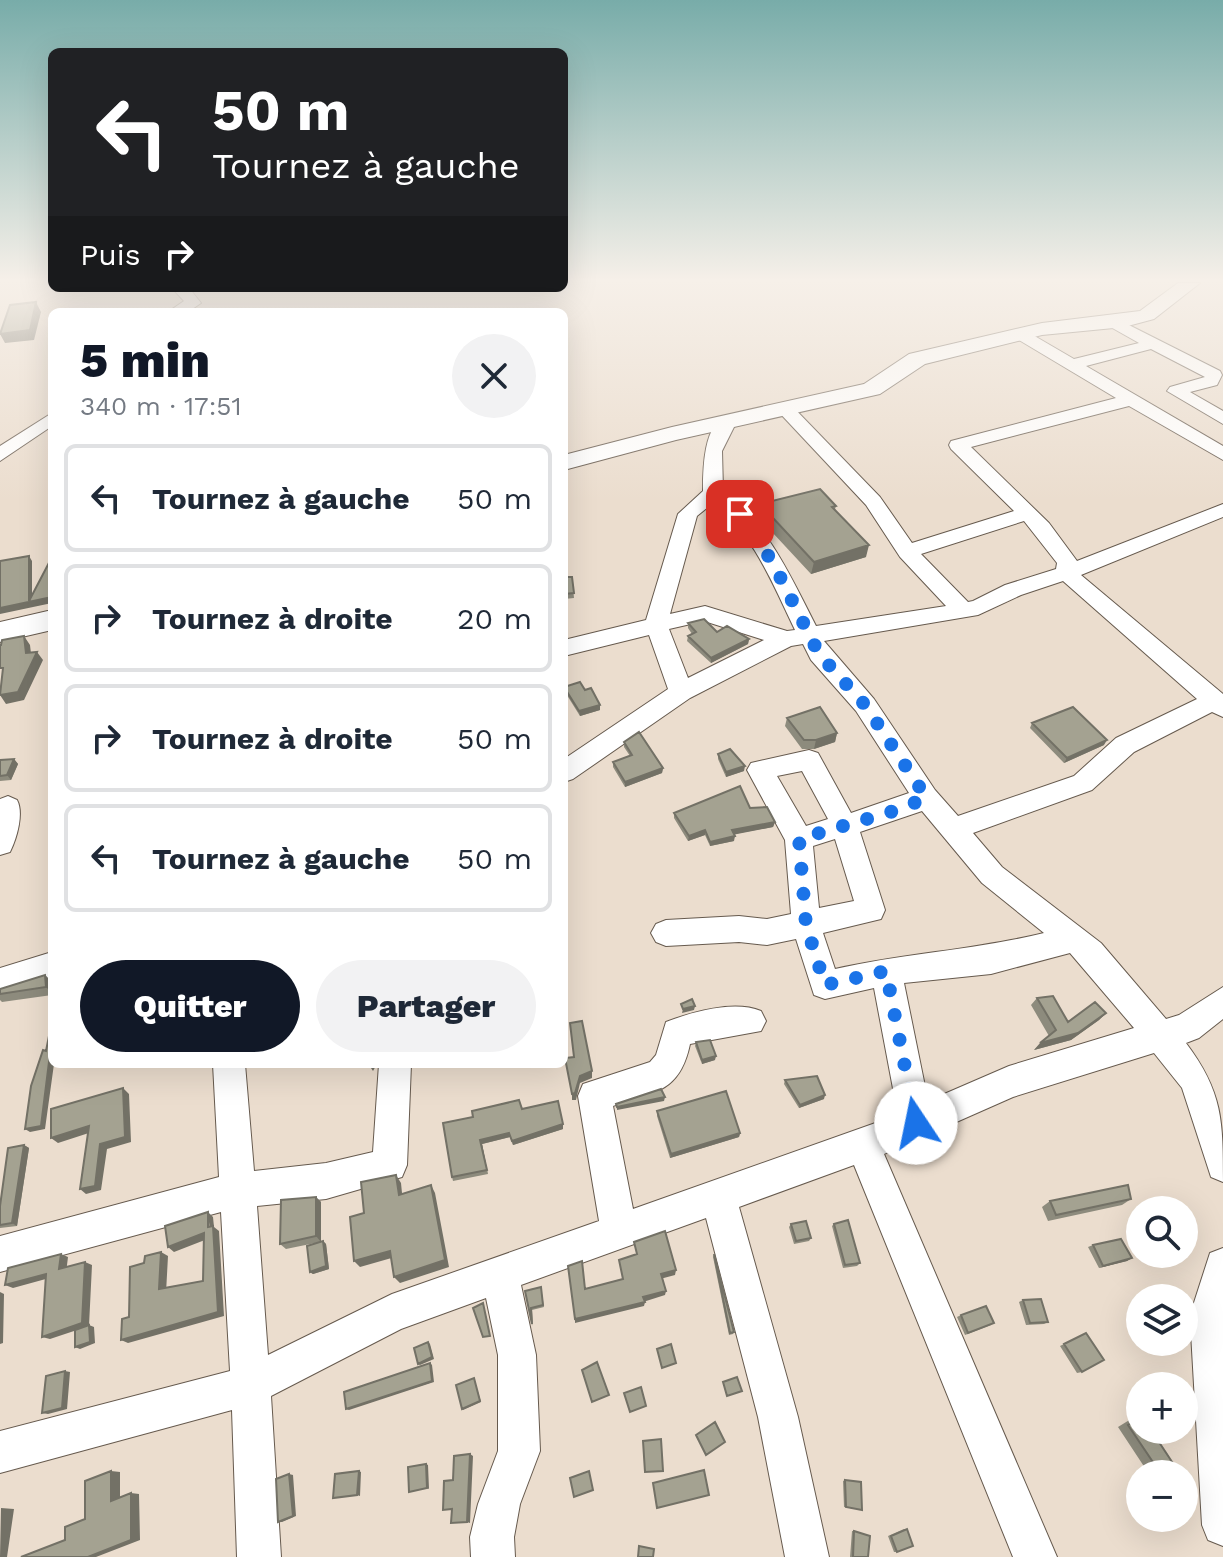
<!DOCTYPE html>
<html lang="fr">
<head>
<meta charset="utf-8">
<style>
  :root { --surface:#fff; --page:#f2f2f3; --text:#1f2937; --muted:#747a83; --line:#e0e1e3; --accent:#111827 }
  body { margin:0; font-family:"Work Sans",sans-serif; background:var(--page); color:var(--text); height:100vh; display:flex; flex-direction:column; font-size:30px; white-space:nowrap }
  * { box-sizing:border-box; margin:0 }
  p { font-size:26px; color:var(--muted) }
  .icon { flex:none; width:44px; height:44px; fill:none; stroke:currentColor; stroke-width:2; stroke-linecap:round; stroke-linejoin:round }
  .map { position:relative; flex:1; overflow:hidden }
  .sheet { position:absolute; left:48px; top:308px; width:520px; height:760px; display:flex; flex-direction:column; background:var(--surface); border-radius:12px; box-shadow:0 8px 32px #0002 }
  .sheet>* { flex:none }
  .guide { position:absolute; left:48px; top:48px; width:520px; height:244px; border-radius:12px; box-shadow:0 8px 32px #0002; background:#202124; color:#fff; overflow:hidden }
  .buttons { position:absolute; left:1126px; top:1196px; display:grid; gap:16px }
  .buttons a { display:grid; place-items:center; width:72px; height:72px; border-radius:50%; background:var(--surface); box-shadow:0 8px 32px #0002; font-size:40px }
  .pin { position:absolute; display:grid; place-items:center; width:68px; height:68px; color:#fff; margin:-34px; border-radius:16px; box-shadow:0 4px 12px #0006 }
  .me { position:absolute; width:88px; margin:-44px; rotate:349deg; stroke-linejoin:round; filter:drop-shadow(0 0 6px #0008) }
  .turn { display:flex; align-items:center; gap:28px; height:168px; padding:0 32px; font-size:36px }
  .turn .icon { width:104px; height:104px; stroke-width:2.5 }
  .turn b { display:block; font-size:56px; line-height:68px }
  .then { display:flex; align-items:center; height:76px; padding:0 32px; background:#0003; gap:16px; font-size:30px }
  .round { display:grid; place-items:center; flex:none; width:84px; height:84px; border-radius:42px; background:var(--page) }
  .head { display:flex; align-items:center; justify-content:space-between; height:136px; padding:0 32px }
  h1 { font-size:48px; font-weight:800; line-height:60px; color:var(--accent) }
  .cta { display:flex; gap:16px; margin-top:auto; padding:16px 32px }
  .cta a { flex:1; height:92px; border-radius:48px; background:var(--accent); color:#fff; font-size:32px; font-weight:800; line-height:92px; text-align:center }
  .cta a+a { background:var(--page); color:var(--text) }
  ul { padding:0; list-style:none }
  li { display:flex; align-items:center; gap:24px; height:108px; margin:0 16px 12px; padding:0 16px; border:4px solid var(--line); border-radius:12px }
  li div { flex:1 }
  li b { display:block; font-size:30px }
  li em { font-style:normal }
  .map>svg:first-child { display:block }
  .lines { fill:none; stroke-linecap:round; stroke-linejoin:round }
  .minor-casing { stroke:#665a4e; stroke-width:2 }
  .major-casing { stroke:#665a4e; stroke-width:2 }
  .minor { fill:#fff; fill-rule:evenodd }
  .major { fill:#fff; fill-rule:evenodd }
  .wall { fill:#8d8b7d }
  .shaded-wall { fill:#737166 }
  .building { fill:#a4a291; stroke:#737166; stroke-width:2 }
  .route { stroke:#1a73e8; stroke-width:14; stroke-dasharray:0 25.2 }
</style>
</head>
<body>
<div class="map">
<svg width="1223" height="1557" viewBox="0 0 1223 1557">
  <rect width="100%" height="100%" fill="#ebddce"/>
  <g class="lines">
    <!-- minor casing -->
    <g class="minor-casing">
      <path id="minor" d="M172 288H189L201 303 188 312H168L184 301Z
        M1113 317 1220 371 1222 375 1217 385 1190 392 1223 411V424L1167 391 1170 387 1205 377 1151 349 1086 366 1223 446V460L1129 406 971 447 1049 523 1077 561 1223 504V517L1081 575 1223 694V717L1212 712 1134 752 1092 790 973 833 1002 867 1101 943 1166 1019 1179 1015 1223 987V1019L1199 1038 1186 1043C1223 1092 1223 1121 1223 1182L1211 1177 1182 1088 1154 1053 1013 1097 884 1154 1057 1557H1013L854 1165 739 1207 798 1417 829 1557H785L758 1417 706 1218 521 1285 536 1355 540 1451 520 1504 514 1537 515 1557H471L470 1537 478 1504 498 1451V1355L486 1298 401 1329 271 1396 281 1557H237L232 1410 0 1473V1431L230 1371 221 1212 0 1272V1236L219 1177 213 1064H245L254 1171 326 1163 373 1152 379 1064H411L407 1165 402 1177 326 1199 257 1206 268 1355 392 1294 599 1221 578 1096 583 1084 650 1062 656 1055 666 1022C692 1012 734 1000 761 1011L766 1021 761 1031 690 1044C680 1092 655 1092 613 1106L633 1209 898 1115 874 988 825 999 814 995 796 939 767 945 739 942 666 946 656 942 651 933 656 924 666 920 739 916 767 919 791 914 785 840 747 770 751 763 809 750 818 753 851 813 909 793 856 711 811 660 803 644 791 646 690 698 573 779 564 782V759L668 689 649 635 564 656V640L646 620 678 514 703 491C703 471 703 422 728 416L737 421 722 451 723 491C768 525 791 577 816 626L946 606 900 557 866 505 775 408 778 404H790L880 497 912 543 1014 511 951 449 949 445 951 441 1116 398 1014 337V331H1026L1074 359 1139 343 1107 325 1105 322ZM713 503C754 534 773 585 795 630L787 631 705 606 670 614 697 516ZM1024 521 1057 563 1056 569 1005 585 973 601 968 602 921 554ZM1063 581 1197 699 1116 738 1074 776 958 816 935 790 874 699 824 641 978 615 1021 595ZM704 621 764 640 688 678 669 629ZM802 771 828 819 806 826 777 776ZM922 811 982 883 1044 933C975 950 905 953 835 969L823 933 881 919 885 910 860 832ZM835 839 854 901 819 908 813 846ZM1070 953 1134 1028 1009 1066 928 1101 904 983 991 974Z
        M52 413V426L0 461V446Z
        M8 796 17 800C24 813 17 838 10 852L0 855V799Z
        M52 952V980L0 996V968Z
        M1223 1248V1546L1208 1540 1202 1525 1190 1315 1210 1253Z"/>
    </g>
    <!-- major casing -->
    <g class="major-casing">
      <path id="major" d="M1178 283H1200L1154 319 1124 327 1042 335 925 364 880 394 676 440 564 470V455L672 427 864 384 909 354 1042 323 1140 311Z
        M52 610V630L0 642V622Z"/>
    </g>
    <!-- minor -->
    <use href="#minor" class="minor"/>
    <!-- major -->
    <use href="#major" class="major"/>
  </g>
  <!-- wall -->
  <path class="wall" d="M760 504 836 506 835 509 866 557 811 574 758 517Z
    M564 577H572L574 598 564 599Z
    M688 623 717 632 749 639 748 644 711 663 687 641 688 636 692 634 688 628Z
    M564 687 585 690 600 705V710L580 716 565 692Z
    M787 718 837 733 835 742 814 749H802L785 726Z
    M1032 723 1104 745 1064 763 1030 728Z
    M624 742 663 768 662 773 625 787 613 767V762L630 756 624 747Z
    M718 754 744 771 726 777 718 759Z
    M14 759 18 764 11 780 0 781V760Z
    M750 808 775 822 773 827 734 834V841L710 846 705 835 688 841 674 818V813Z
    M45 975 52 982V995L2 1002 0 1000V989Z
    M1037 998 1068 1022 1106 1013 1099 1020 1071 1040 1034 1050 1049 1036 1031 1005Z
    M696 1042 715 1060 702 1064 695 1046Z
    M785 1080 824 1099 799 1108 784 1084Z
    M522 1109 563 1124V1129L513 1145 510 1137 482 1144 488 1174 453 1181 452 1177 473 1117Z
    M657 1111 740 1133 739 1137 670 1158 657 1116Z
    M24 1145 29 1148 17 1226 0 1228V1206Z
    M316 1197 321 1202V1242L323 1241 326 1244 329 1269 313 1274 310 1272 320 1242 286 1249 280 1244Z
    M1131 1199 1122 1205 1048 1221 1042 1207 1050 1201Z
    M791 1224 811 1238 809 1241 794 1244 789 1227Z
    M834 1224 860 1263 857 1266 843 1268 832 1226Z
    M1093 1245 1132 1258 1127 1261 1099 1268 1088 1247Z
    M714 1254 734 1332 733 1334 729 1335 713 1257Z
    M541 1287 544 1307 532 1310 533 1326 525 1291Z
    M1023 1300 1048 1322 1044 1324 1026 1325 1019 1302Z
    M961 1315 991 1325 965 1335 957 1317Z
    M1086 1333 1082 1372 1077 1373 1060 1346Z
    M1140 1417 1180 1474H1149L1118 1427 1131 1419Z
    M845 1480 862 1510 844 1507 843 1481Z
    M904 1529H907L897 1552H894L888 1536Z
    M852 1531H854L868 1557H850Z"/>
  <!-- shaded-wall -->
  <path class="shaded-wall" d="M36 302 41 312 34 340 5 343 0 334Z
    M869 545 866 557 811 574 814 562Z
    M29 556 32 561V601L52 597V603L0 614V608Z
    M24 636 30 645 32 662 26 653Z
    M749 639 748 644 711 663V658Z
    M37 652 43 660 24 700 6 704 0 695Z
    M600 705V710L580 716 579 711Z
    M837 733 835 742 814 749 816 740Z
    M1107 740 1104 745 1064 763 1067 758Z
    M14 759 18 764 11 780 7 775Z
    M745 766 744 771 726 777V772Z
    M663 768 662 773 625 787V782Z
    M775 822 773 827 732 835V830Z
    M705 830V835L688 841 689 836Z
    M735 836 734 841 710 846V842Z
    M45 975 52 982V993L46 987Z
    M695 1006 694 1010 682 1013 683 1009Z
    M1106 1013 1099 1020 1071 1040 1034 1050 1040 1043Z
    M50 1054 52 1056V1064H54L45 1129 30 1132 25 1129Z
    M716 1056 715 1060 702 1064V1060Z
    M373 1064H377L373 1071 371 1068Z
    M592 1071V1078L580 1083 576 1100H572V1094L580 1076Z
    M123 1088 129 1094 131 1142 107 1149 101 1190 86 1194 80 1189 100 1144Z
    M825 1095 824 1099 799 1108 800 1105Z
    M665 1097 664 1101 617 1110V1107Z
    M563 1124V1129L513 1145 512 1141Z
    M89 1126 95 1131 58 1143 51 1138Z
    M509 1133 510 1137 482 1144 488 1174 480 1140Z
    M740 1133 739 1137 670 1158 671 1154Z
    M24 1145 29 1148 17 1226 12 1223Z
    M396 1175 401 1183 403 1203 399 1195Z
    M431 1185 435 1193 449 1267 400 1283 394 1277Z
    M316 1197 321 1202V1242L316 1236Z
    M208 1212 213 1217 214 1227 219 1231 224 1316 128 1343 121 1340 218 1312Z
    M204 1233 210 1238 174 1252 168 1247Z
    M323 1241 326 1244 329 1269 313 1274 310 1272Z
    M390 1251 395 1257 360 1267 354 1261Z
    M161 1252 168 1256 166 1293 159 1289Z
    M61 1254 68 1257 66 1273 59 1269Z
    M1132 1258 1127 1261 1099 1268 1103 1266Z
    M85 1262 92 1265 89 1326 50 1339 42 1337Z
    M676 1270 675 1275 660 1279 661 1274Z
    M46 1274 53 1277 13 1288 5 1285Z
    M666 1291 665 1295 643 1302V1297Z
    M0 1292 4 1294 3 1343 0 1344Z
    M645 1302 644 1306 575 1323V1319Z
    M89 1325 94 1327 95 1343 80 1349 75 1347Z
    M428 1342 430 1344 434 1359 420 1365 418 1364Z
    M430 1363 432 1365 434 1382 349 1410 346 1409Z
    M65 1371 70 1372 67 1409 48 1414 42 1413Z
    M474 1378 481 1402 463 1410 462 1409Z
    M470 1454 473 1456 470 1523 467 1522Z
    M426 1464 428 1465 429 1489 427 1488Z
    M111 1471 120 1472V1502L111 1501Z
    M359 1471 361 1472 360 1496 357 1495Z
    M289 1474 293 1475 296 1516 282 1522H278Z
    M131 1493 139 1494 140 1540 96 1557H88Z
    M1 1508 14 1509 7 1557H0Z"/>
  <!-- building -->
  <path class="building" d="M36 302 30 330 0 334 10 305Z
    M820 489 836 506 832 507 869 545 814 562 760 504Z
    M29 556V601L52 557V597L0 608V561Z
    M564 577H572L574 593 564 594Z
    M704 619 717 632 727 626 749 639 711 658 688 636 696 632 688 623Z
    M24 636 26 653 37 652 18 692 0 695 3 668H0V645H1L2 640Z
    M580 682 585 690 591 688 600 705 579 711 564 687Z
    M820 707 837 733 816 740H804L787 718Z
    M1073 707 1107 740 1067 758 1032 723Z
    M639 732 663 768 625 782 613 762 632 755 624 742Z
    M730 749 745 766 726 772 718 754Z
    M14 759 7 775 0 776V760Z
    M740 786 750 808 767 807 775 822 732 830 735 836 710 842 705 830 689 836 674 813Z
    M45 975 46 987 0 994V989Z
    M1053 996 1068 1022 1095 1002 1106 1013 1078 1033 1040 1043 1056 1030 1037 998Z
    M692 999 695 1006 683 1009 681 1004Z
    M52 1021V1055L50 1054 41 1126 25 1129 31 1086 43 1050 46 1051Z
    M582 1021 592 1071 580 1076 575 1093 572 1094 565 1058 574 1057 570 1023Z
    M710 1040 716 1056 702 1060 696 1042Z
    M817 1076 825 1095 800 1105 785 1080Z
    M123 1088 125 1137 100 1144 95 1186 80 1189 89 1126 51 1138V1109Z
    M661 1089 665 1097 617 1107 616 1104Z
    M726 1091 740 1133 671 1154 657 1111Z
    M519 1100 522 1109 558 1101 563 1124 512 1141 509 1133 480 1140 487 1170 452 1177 443 1123 473 1117 472 1111Z
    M24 1145 12 1223 0 1225V1206L8 1148Z
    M396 1175 399 1195 431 1185 445 1260 394 1277 390 1251 354 1261 350 1217 364 1213 361 1182Z
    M1128 1185 1131 1199 1056 1215 1050 1201Z
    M316 1197V1236L280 1244 281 1200Z
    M208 1212V1227L213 1226 218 1312 121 1340 122 1319 129 1317 130 1267 144 1263 145 1256 161 1252 159 1289 203 1281 204 1233 168 1247 165 1226Z
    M848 1220 860 1263 845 1265 834 1224Z
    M806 1221 811 1238 796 1241 791 1224Z
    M665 1231 676 1270 661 1274 666 1291 643 1297 645 1302 575 1319 568 1266 582 1261 585 1289 623 1279 619 1260 637 1254 634 1242Z
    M1121 1239 1132 1258 1103 1266 1093 1245Z
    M323 1241 326 1266 310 1272 307 1246Z
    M61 1254 59 1269 85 1262 82 1323 42 1337 46 1274 5 1285 8 1268Z
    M714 1254 734 1332 730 1333Z
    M541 1287 543 1305 531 1308 532 1324 525 1291Z
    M1041 1299 1048 1322 1030 1323 1023 1300Z
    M483 1303 490 1336 483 1337 473 1308Z
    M986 1306 994 1323 968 1333 961 1315Z
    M89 1325 90 1342 75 1347V1330Z
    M1086 1333 1104 1360 1082 1372 1064 1344Z
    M428 1342 432 1357 418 1364 414 1348Z
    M671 1344 676 1363 662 1368 657 1349Z
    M597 1362 609 1395 592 1402 582 1370Z
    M430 1363 432 1381 346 1409 344 1392Z
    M65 1371 62 1408 42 1413 46 1376Z
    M737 1377 742 1391 727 1396 723 1382Z
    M474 1378 480 1401 462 1409 456 1385Z
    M641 1387 646 1406 630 1412 624 1393Z
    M1140 1417V1430H1151L1180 1474H1161L1128 1425Z
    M715 1422 725 1442 706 1455 696 1435Z
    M661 1439 663 1471 645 1472 643 1441Z
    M470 1454 467 1522 451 1523 452 1509 443 1510 444 1481 453 1480 454 1456Z
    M426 1464 427 1488 409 1492 408 1467Z
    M704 1470 709 1495 657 1508 653 1483Z
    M111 1471V1501L131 1493V1540L88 1557H21L65 1540V1527L85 1519V1481Z
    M359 1471 357 1495 333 1498 335 1474Z
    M589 1471 593 1490 574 1497 570 1478Z
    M289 1474 293 1516 278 1522 276 1479Z
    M845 1480 861 1482 862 1510 846 1507Z
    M907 1529 913 1546 897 1552 891 1536Z
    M854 1531 870 1536 868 1557H853Z
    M639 1546 654 1549 653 1557H638Z"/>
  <!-- sky -->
  <linearGradient id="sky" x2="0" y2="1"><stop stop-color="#78aca9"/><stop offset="0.56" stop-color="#f6f0e9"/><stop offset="1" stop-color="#f6f0e9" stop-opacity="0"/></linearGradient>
  <rect width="1223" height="501" fill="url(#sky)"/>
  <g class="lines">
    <!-- route -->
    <path class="route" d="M740 514 773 563 819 654 865 705 926 797 904 808 799 839 806 925 825 985 886 971 916 1123"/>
  </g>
</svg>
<div class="buttons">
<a><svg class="icon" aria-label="search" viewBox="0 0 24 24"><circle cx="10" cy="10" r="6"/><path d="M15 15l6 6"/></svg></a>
<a><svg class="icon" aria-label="layers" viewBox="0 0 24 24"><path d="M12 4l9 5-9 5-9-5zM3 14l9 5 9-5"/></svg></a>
<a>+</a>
<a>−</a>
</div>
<div class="pin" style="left:740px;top:514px;background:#d93025"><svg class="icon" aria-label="arrive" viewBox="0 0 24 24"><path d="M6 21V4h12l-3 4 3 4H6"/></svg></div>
<svg class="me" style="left:916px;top:1123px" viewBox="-20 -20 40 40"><circle r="19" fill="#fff"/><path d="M0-13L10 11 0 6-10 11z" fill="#1a73e8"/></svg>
<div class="guide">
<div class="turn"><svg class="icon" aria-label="left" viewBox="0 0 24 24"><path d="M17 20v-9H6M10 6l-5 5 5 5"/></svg><div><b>50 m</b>Tournez à gauche</div></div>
<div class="then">Puis<svg class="icon" aria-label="right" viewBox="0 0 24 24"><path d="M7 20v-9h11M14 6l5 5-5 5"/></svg></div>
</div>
<section class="sheet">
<div class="head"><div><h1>5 min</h1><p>340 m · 17:51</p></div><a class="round"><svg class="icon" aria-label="close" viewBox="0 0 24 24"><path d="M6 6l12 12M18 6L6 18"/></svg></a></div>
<ul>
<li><svg class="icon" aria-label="left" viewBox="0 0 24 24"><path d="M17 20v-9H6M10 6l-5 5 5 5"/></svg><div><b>Tournez à gauche</b></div><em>50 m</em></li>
<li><svg class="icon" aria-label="right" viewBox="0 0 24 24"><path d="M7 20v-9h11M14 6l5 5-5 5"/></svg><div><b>Tournez à droite</b></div><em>20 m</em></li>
<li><svg class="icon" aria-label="right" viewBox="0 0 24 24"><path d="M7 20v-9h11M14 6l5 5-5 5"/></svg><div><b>Tournez à droite</b></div><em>50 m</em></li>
<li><svg class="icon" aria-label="left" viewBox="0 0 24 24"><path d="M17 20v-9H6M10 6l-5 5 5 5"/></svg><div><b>Tournez à gauche</b></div><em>50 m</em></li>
</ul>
<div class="cta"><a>Quitter</a><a>Partager</a></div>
</section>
</div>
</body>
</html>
